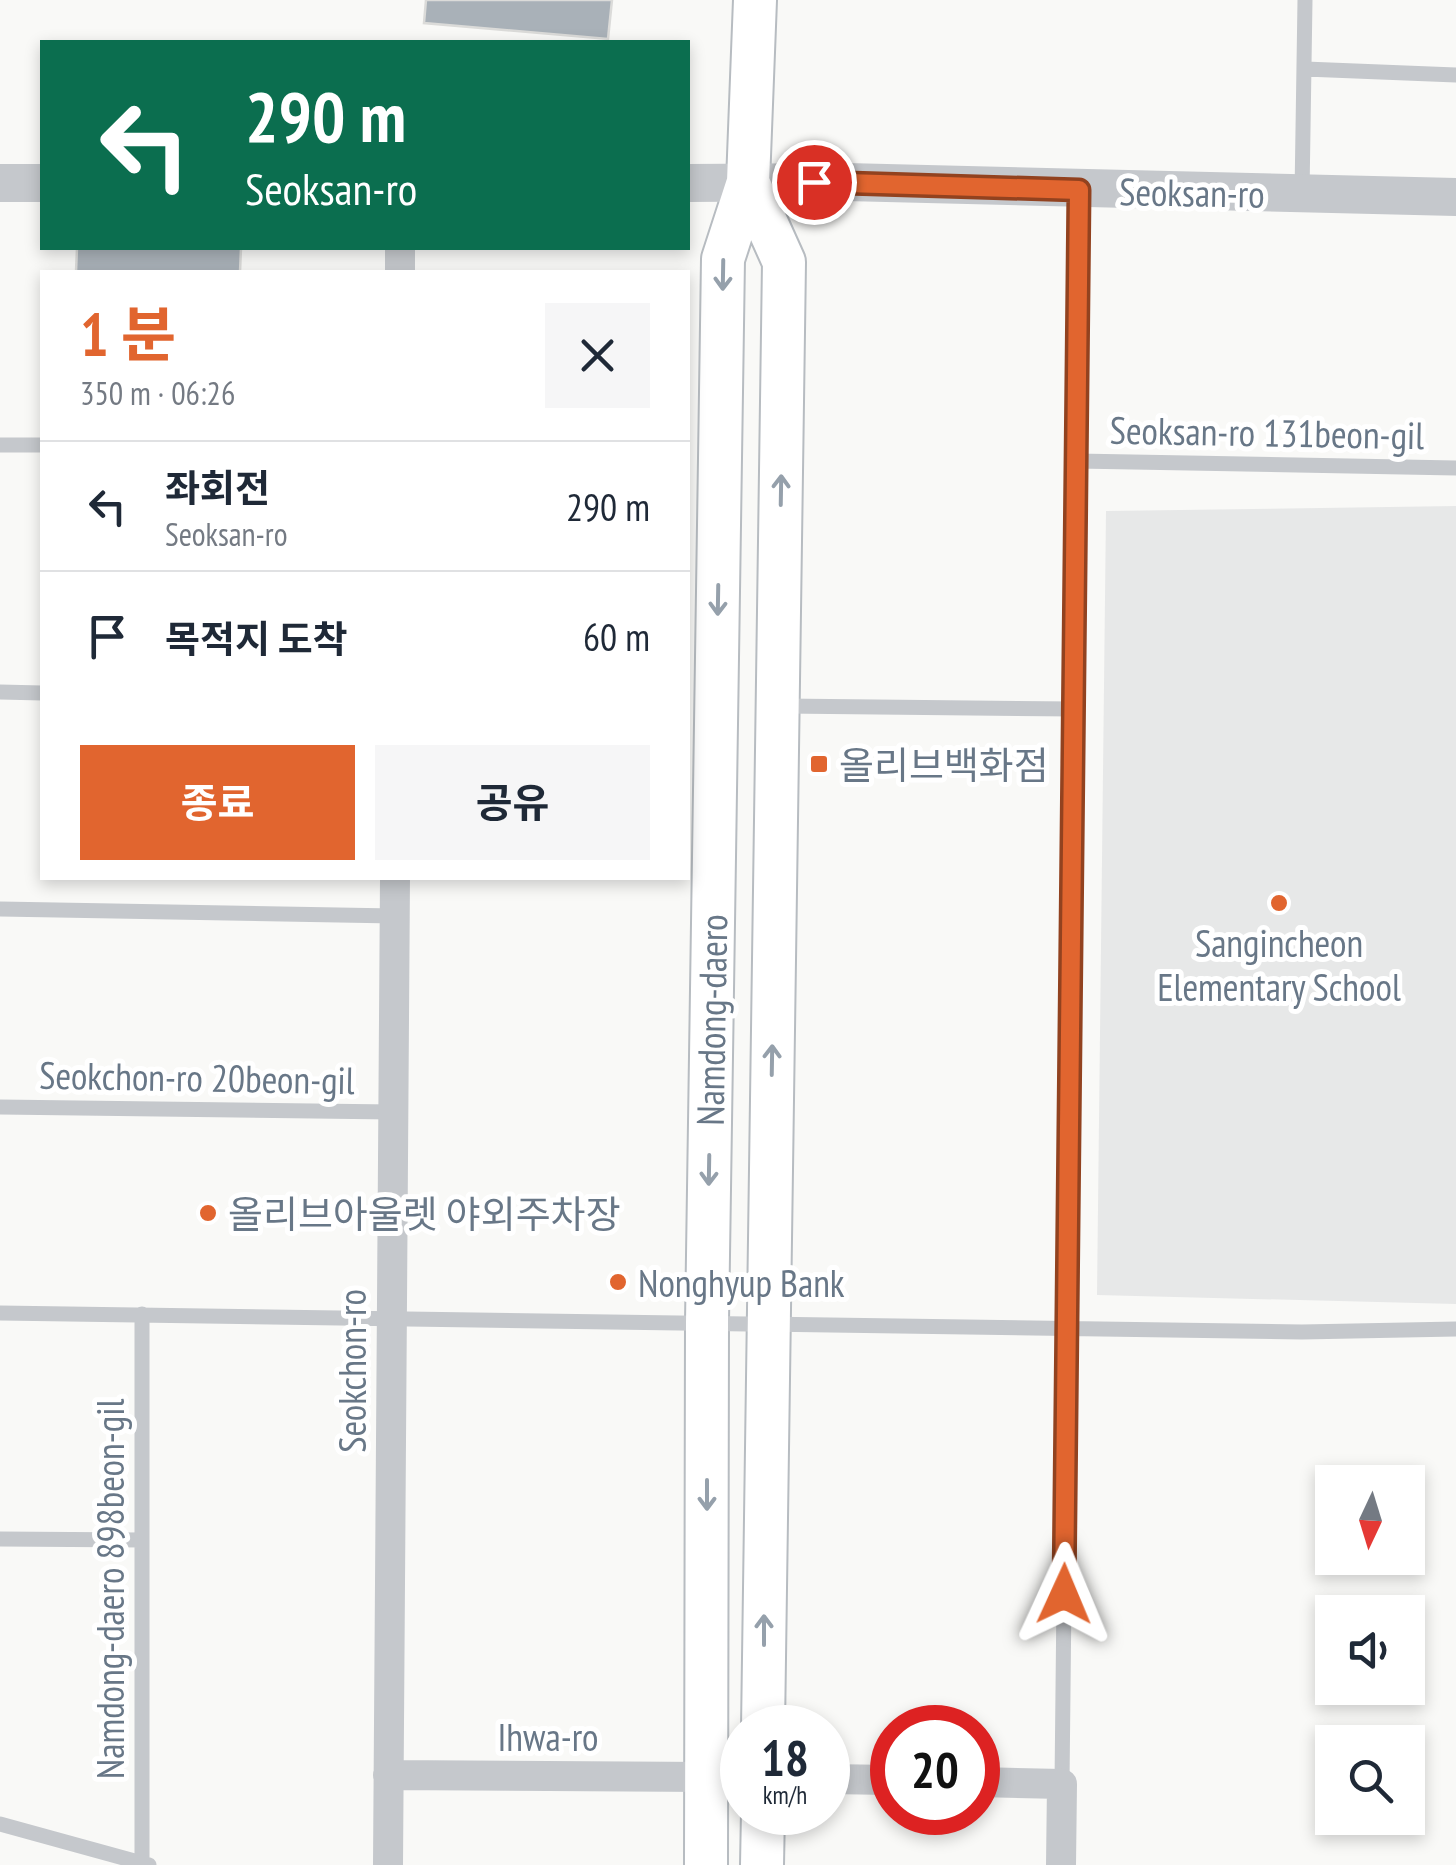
<!DOCTYPE html>
<html lang="ko">
<head>
<meta charset="utf-8">
<style>
  :root { --surface:#fff; --page:#f6f6f7; --text:#1f2937; --muted:#747a83; --line:#e0e1e3; --accent:#e1652f }
  body { margin:0; font-family:"PT Sans Narrow","Noto Sans KR",sans-serif; background:var(--page); color:var(--text); height:100vh; display:flex; flex-direction:column; font-size:38px; white-space:nowrap }
  * { box-sizing:border-box; margin:0 }
  p { font-size:32px; color:var(--muted) }
  .icon { flex:none; width:55px; height:55px; fill:none; stroke:currentColor; stroke-width:2; stroke-linecap:round; stroke-linejoin:round }
  .map { position:relative; flex:1; overflow:hidden }
  .sheet { position:absolute; left:40px; top:270px; width:650px; height:610px; display:flex; flex-direction:column; background:var(--surface); border-radius:0px; box-shadow:0 5px 15px #0003 }
  .sheet>* { flex:none }
  .banner { position:absolute; left:40px; top:40px; width:650px; height:210px; border-radius:0px; box-shadow:0 5px 15px #0003; background:#0b6e4f; color:#fff; overflow:hidden }
  .needle { width:65px; rotate:184deg }
  .tools { position:absolute; left:1315px; top:1465px; display:grid; gap:20px }
  .tools a { display:grid; place-items:center; width:110px; height:110px; border-radius:0px; background:var(--surface); box-shadow:0 5px 15px #0003; font-size:50px }
  .speed { position:absolute; left:720px; top:1705px; display:flex; gap:20px; font-size:50px; font-weight:700; text-align:center }
  .speed>* { display:grid; place-content:center; width:130px; height:130px; border-radius:50%; background:var(--surface); box-shadow:0 5px 15px #0003; line-height:1 }
  .speed small { font-size:25px; font-weight:400 }
  .speed .limit { border:15px solid #d22; background:#fff; color:#111 }
  .pin { position:absolute; display:grid; place-items:center; width:85px; height:85px; color:#fff; margin:-42px; border:5px solid #fff; border-radius:50%; box-shadow:0 2px 10px #0007 }
  .me { position:absolute; width:110px; margin:-55px; rotate:1deg; stroke-linejoin:round; filter:drop-shadow(0 0 8px #0008) }
  .turn { display:flex; align-items:center; gap:35px; height:210px; padding:0 40px; font-size:45px }
  .turn .icon { width:130px; height:130px; stroke-width:2.5 }
  .turn b { display:block; font-size:70px; line-height:85px }
  .round { display:grid; place-items:center; flex:none; width:105px; height:105px; border-radius:0px; background:var(--page) }
  .overview { display:flex; align-items:center; justify-content:space-between; height:170px; padding:0 40px }
  h1 { font-size:60px; font-weight:700; line-height:75px; color:var(--accent) }
  .cta { display:flex; gap:20px; margin-top:auto; padding:20px 40px }
  .cta a { flex:1; height:115px; border-radius:0px; background:var(--accent); color:#fff; font-size:40px; font-weight:700; line-height:115px; text-align:center }
  .cta a+a { background:var(--page); color:var(--text) }
  ul { padding:0; list-style:none }
  li { display:flex; align-items:center; gap:30px; height:130px; padding:0 40px; border-top:2px solid var(--line) }
  li div { flex:1 }
  li b { display:block; font-size:38px }
  li em { font-style:normal }
  .map>svg:first-child { display:block }
  .built { fill:#e7e8e8 }
  .building { fill:#a9b1b8; stroke:#dbdbd9; stroke-width:2.5 }
  .lines { fill:none; stroke-linecap:round; stroke-linejoin:round }
  .secondary-casing { stroke:#b7bcc1; stroke-width:46 }
  .service { stroke:#c5c8cc; stroke-width:15 }
  .minor { stroke:#c5c8cc; stroke-width:30 }
  .tertiary { stroke:#c5c8cc; stroke-width:38 }
  .secondary { stroke:#fff; stroke-width:42 }
  .oneway { stroke:#95a0ab }
  .route-casing { stroke:#92421f; stroke-width:25 }
  .route { stroke:#e1652f; stroke-width:18 }
  .poi-dot { fill:#e1652f; stroke:#fff; stroke-width:4 }
  .labels { text-anchor:middle; dominant-baseline:central; stroke-width:10; stroke-linejoin:round; paint-order:stroke }
  .street-label { font-size:38px; fill:#687787; stroke:#fff }
  .poi-label { font-size:38px; fill:#687787; stroke:#fff; text-anchor:start }
</style>
</head>
<body>
<div class="map">
<svg width="1456" height="1865" viewBox="0 0 1456 1865">
  <rect width="100%" height="100%" fill="#f9f9f7"/>
  <!-- built -->
  <path class="built" d="M1456 506V1304L1097 1295 1106 511Z"/>
  <!-- building -->
  <path class="building" d="M426 0H612L608 39 424 23Z
    M77 248H241L240 272H76Z"/>
  <g class="lines">
    <!-- secondary casing -->
    <g class="secondary-casing">
      <path id="secondary" d="M748 182 784 262 763 1728
        M706 1865 707 1322 723 259 748 182 755 0
        M762 1865 763 1812"/>
    </g>
    <!-- service -->
    <path class="service" d="M1305 69 1456 75
      M1302 194 1305 0
      M0 445H42
      M1077 461 1456 468
      M0 692 42 693
      M783 706 1074 709
      M0 909 395 916
      M0 1107 393 1112
      M0 1313 1302 1332 1456 1329
      M142 1314V1863
      M0 1539 142 1540
      M1062 1784 1079 190
      M0 1824 149 1865"/>
    <!-- minor -->
    <path class="minor" d="M400 272V248
      M388 1775 707 1777
      M828 1779 892 1780
      M978 1782 1062 1784 1061 1865
      M388 1865 395 878"/>
    <!-- tertiary -->
    <path class="tertiary" d="M0 183H42
      M688 183 846 182 1456 197"/>
    <!-- secondary -->
    <use href="#secondary" class="secondary"/>
  </g>
  <!-- one-way arrows -->
  <defs><path id="oneway-shaft" d="M-6 0H5M1.5-3L5.5 0L1.5 3" fill="none" stroke-width="1.6" stroke-linecap="round" stroke-linejoin="round" transform="scale(2.5)"/></defs>
  <g class="oneway">
    <use href="#oneway-shaft" transform="translate(723 275) rotate(91)"/>
    <use href="#oneway-shaft" transform="translate(781 490) rotate(-89)"/>
    <use href="#oneway-shaft" transform="translate(718 600) rotate(91)"/>
    <use href="#oneway-shaft" transform="translate(772 1060) rotate(-89)"/>
    <use href="#oneway-shaft" transform="translate(709 1170) rotate(91)"/>
    <use href="#oneway-shaft" transform="translate(707 1495) rotate(90)"/>
    <use href="#oneway-shaft" transform="translate(764 1630) rotate(-90)"/>
  </g>
  <g class="lines">
    <!-- route casing -->
    <g class="route-casing">
      <path id="route" d="M814 182 1079 190 1064 1594"/>
    </g>
    <!-- route -->
    <use href="#route" class="route"/>
  </g>
  <!-- markers -->
  <g class="poi-dot">
    <rect x="809" y="754" width="20" height="20" rx="5"/>
    <circle cx="1279" cy="903" r="10"/>
    <circle cx="208" cy="1213" r="10"/>
    <circle cx="618" cy="1282" r="10"/>
  </g>
  <g class="labels">
    <!-- street labels -->
    <g class="street-label">
      <text transform="translate(1192 192) rotate(1)">Seoksan-ro</text>
      <text transform="translate(1267 432) rotate(1)">Seoksan-ro 131beon-gil</text>
      <text transform="translate(711 1020) rotate(-89)">Namdong-daero</text>
      <text transform="translate(197 1077) rotate(1)">Seokchon-ro 20beon-gil</text>
      <text transform="translate(351 1371) rotate(-90)">Seokchon-ro</text>
      <text transform="translate(109 1589) rotate(-90)">Namdong-daero 898beon-gil</text>
      <text x="548" y="1736">Ihwa-ro</text>
    </g>
    <!-- poi labels -->
    <g class="poi-label">
      <text x="839" y="764">올리브백화점</text>
      <text x="1279" y="942" text-anchor="middle">Sangincheon<tspan x="1279" dy="44">Elementary School</tspan></text>
      <text x="228" y="1213">올리브아울렛 야외주차장</text>
      <text x="638" y="1282">Nonghyup Bank</text>
    </g>
  </g>
</svg>
<div class="tools">
<a><svg class="needle" viewBox="-14 -14 28 28"><path d="M0-13l5 13h-10z" fill="#e53935"/><path d="M0 13l5-13h-10z" fill="#747a83"/></svg></a>
<a><svg class="icon" aria-label="sound" viewBox="0 0 24 24"><path d="M4 9h4l5-4v14l-5-4H4zM17 9q2 3 0 6"/></svg></a>
<a><svg class="icon" aria-label="search" viewBox="0 0 24 24"><circle cx="10" cy="10" r="6"/><path d="M15 15l6 6"/></svg></a>
</div>
<div class="speed"><div>18<small>km/h</small></div><div class="limit">20</div></div>
<div class="pin" style="left:814px;top:182px;background:#d93025"><svg class="icon" aria-label="arrive" viewBox="0 0 24 24"><path d="M6 21V4h12l-3 4 3 4H6"/></svg></div>
<svg class="me" style="left:1064px;top:1594px" viewBox="-20 -20 40 40"><path d="M0-17L14 15 0 8-14 15z" fill="#e1652f" stroke="#fff" stroke-width="4"/></svg>
<div class="banner">
<div class="turn"><svg class="icon" aria-label="left" viewBox="0 0 24 24"><path d="M17 20v-9H6M10 6l-5 5 5 5"/></svg><div><b>290 m</b>Seoksan-ro</div></div>
</div>
<section class="sheet">
<div class="overview"><div><h1>1 분</h1><p>350 m · 06:26</p></div><a class="round"><svg class="icon" aria-label="close" viewBox="0 0 24 24"><path d="M6 6l12 12M18 6L6 18"/></svg></a></div>
<ul>
<li><svg class="icon" aria-label="left" viewBox="0 0 24 24"><path d="M17 20v-9H6M10 6l-5 5 5 5"/></svg><div><b>좌회전</b><p>Seoksan-ro</p></div><em>290 m</em></li>
<li><svg class="icon" aria-label="arrive" viewBox="0 0 24 24"><path d="M6 21V4h12l-3 4 3 4H6"/></svg><div><b>목적지 도착</b></div><em>60 m</em></li>
</ul>
<div class="cta"><a>종료</a><a>공유</a></div>
</section>
</div>
</body>
</html>
